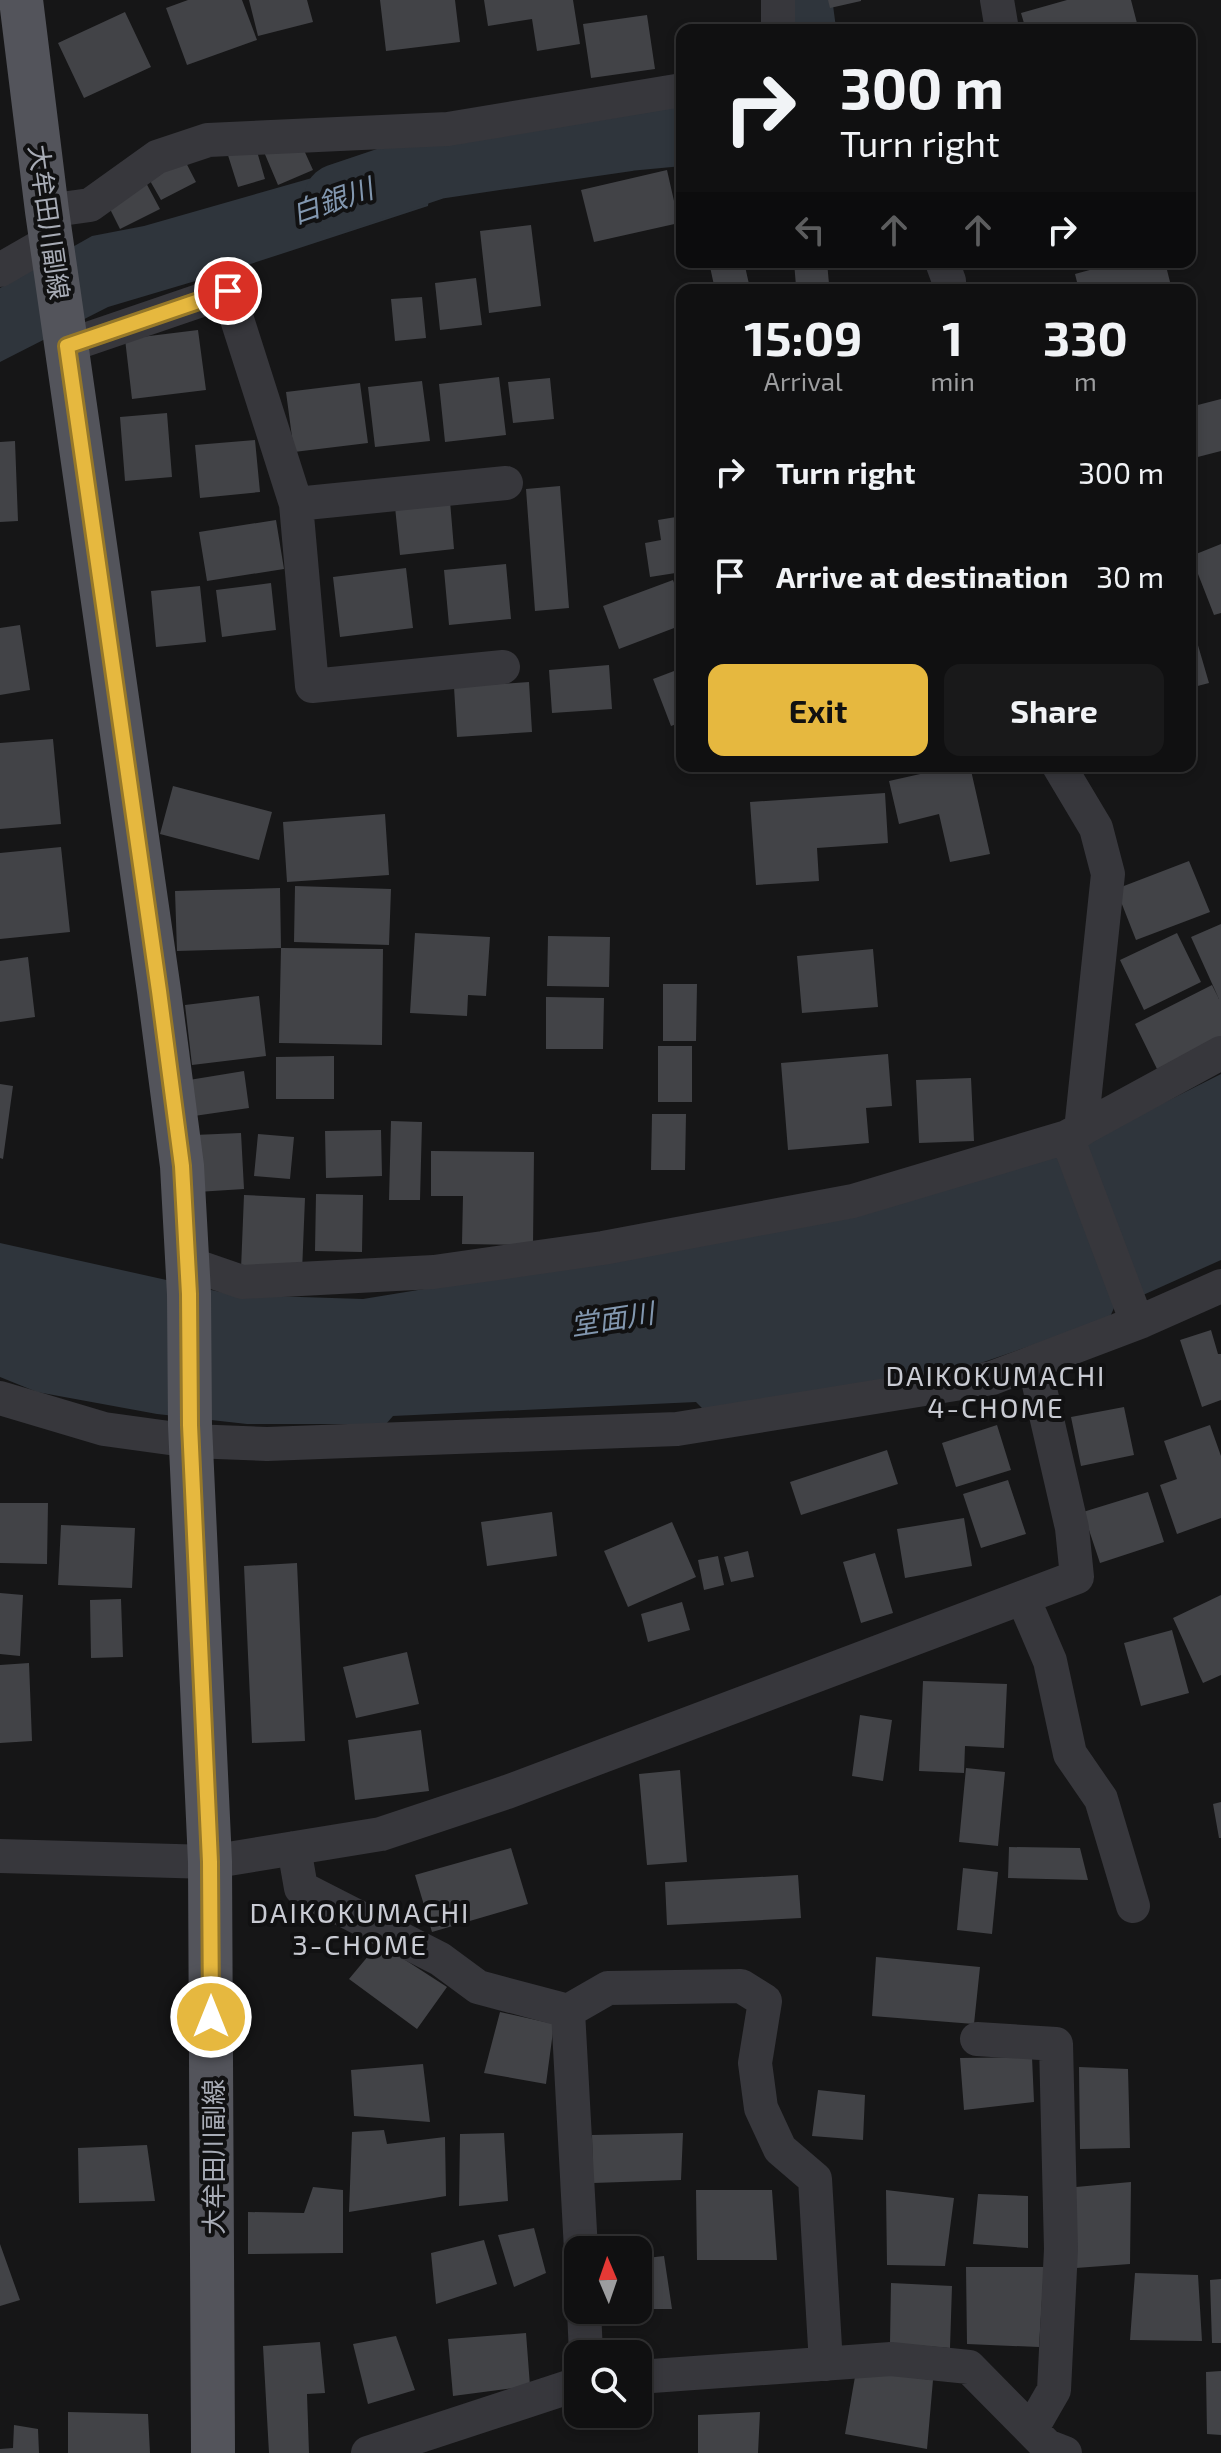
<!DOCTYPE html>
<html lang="en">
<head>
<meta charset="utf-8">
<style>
  :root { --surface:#101011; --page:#19191a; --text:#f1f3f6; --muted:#9c9d9f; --line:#303031; --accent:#e6b83f }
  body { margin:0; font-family:"Exo 2","Noto Sans JP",sans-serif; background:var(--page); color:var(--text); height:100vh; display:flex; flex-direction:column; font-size:30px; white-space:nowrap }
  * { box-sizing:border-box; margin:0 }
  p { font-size:26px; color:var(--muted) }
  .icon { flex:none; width:44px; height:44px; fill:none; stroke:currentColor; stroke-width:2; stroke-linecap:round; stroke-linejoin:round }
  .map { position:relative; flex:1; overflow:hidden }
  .panel { position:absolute; left:676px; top:284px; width:520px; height:488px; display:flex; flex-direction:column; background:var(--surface); border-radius:16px; box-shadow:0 4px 12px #0003,0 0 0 2px var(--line) }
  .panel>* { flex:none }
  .guide { position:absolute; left:676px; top:24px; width:520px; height:244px; border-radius:16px; box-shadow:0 4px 12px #0003,0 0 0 2px var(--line); background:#101011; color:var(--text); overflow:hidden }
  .needle { width:52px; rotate:358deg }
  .fabs { position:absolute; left:564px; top:2236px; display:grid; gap:16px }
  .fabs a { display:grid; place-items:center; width:88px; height:88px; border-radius:16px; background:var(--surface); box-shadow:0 4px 12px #0003,0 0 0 2px var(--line); font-size:40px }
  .pin { position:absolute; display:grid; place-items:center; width:68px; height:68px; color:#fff; margin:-34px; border:4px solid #fff; border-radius:50%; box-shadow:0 2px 8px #0007 }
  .me { position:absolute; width:88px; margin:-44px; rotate:0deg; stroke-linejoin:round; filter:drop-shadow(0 0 6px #0008) }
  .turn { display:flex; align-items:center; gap:28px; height:168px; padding:0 32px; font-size:36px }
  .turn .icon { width:104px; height:104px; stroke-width:2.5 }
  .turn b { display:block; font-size:56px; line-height:68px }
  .lanes { display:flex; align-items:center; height:76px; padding:0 32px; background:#0003; justify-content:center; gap:40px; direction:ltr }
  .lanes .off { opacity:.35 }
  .eta { display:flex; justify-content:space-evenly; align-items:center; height:136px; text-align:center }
  .eta b { font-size:48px; font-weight:700; line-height:56px }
  .cta { display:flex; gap:16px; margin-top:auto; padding:16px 32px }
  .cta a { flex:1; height:92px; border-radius:16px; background:var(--accent); color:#111; font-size:32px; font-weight:700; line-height:92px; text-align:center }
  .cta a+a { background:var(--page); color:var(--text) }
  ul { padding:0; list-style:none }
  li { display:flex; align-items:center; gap:24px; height:104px; padding:0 32px }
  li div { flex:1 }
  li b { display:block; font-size:30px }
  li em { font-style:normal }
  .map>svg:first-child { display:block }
  .water { fill:#2f353c }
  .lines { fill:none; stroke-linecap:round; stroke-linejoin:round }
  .river { stroke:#2f353c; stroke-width:68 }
  .building { fill:#424347 }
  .minor { stroke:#37373c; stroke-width:34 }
  .primary { stroke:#53545b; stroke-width:44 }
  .route-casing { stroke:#967829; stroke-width:20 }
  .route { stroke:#e6b83f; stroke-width:14 }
  .labels { text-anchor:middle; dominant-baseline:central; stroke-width:8; stroke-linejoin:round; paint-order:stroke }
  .street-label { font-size:26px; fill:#a8acb6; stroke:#111112 }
  .water-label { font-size:28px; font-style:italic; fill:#8297af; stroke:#111112 }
  .neighbourhood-label { font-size:28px; letter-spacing:2px; fill:#c9cbd3; stroke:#111112 }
</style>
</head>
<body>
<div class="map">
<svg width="1221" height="2453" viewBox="0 0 1221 2453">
  <rect width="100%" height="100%" fill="#161617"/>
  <!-- water -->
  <path class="water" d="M414 145V154L424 151 436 197 429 198 428 206 229 271 108 307 0 362V288L92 236 144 226 333 172 363 166 378 156Z
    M1221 1074V1260L1114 1308 1109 1319 963 1369 705 1411 696 1402 393 1416 386 1424H247L157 1414 37 1392 0 1377V1243L234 1295 363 1299 608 1259 1062 1154Z"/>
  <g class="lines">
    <!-- river -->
    <path class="river" d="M798 0 802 30
      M338 198 436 165 629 137 682 132"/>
  </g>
  <!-- building -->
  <path class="building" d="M188 0H242L257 40 187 65 166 8Z
    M249 0H307L313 22 258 36Z
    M380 0H455L460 42 386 51Z
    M484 0H573L580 44 537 51 532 19 488 26Z
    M828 0H861V1L830 8Z
    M1067 0H1131L1138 27 1126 30H1026L1021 13Z
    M125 12 151 67 84 98 58 43Z
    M647 15 655 69 591 78 583 24Z
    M298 137 313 170 278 185 264 152Z
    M254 141 265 179 238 187 226 149Z
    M181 153 196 182 161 200 145 172Z
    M667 170 679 223 594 242 581 190Z
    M144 179 160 209 120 229 105 199Z
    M531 225 541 306 489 313 480 231Z
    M709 262H744L749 284 715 290Z
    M794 262H827L829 284 796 286Z
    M1119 262H1165L1172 290H1079L1075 274Z
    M476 278 482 325 440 330 435 283Z
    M422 297 426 338 395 341 391 299Z
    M198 330 206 390 132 399 125 339Z
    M499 377 506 435 445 442 439 384Z
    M550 378 554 419 513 423 508 382Z
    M422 381 430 441 375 447 368 387Z
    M360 383 368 443 294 452 286 392Z
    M1221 399V451L1190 459V407Z
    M167 413 172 477 125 481 120 417Z
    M255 440 260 492 200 498 195 445Z
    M15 441 18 521 0 522V442Z
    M560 486 569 608 535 611 526 489Z
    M450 501 454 549 400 555 395 507Z
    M682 516V572L650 577 645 543 661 540 658 520Z
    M276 520 284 569 207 581 199 532Z
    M1221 544V613L1214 615 1191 556Z
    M506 564 511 619 449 625 444 570Z
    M406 568 413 628 340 637 333 577Z
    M673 580 682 604V625L619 649 603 606Z
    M271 583 276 630 222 637 216 590Z
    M200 586 206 642 156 647 151 591Z
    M20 625 30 690 0 695V628Z
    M1195 635 1209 683 1190 688V637Z
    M609 665 612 709 552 713 549 670Z
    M682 668V722L671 726 653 679Z
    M529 682 532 732 457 737 454 687Z
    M53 739 61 824 0 829V743Z
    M956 766H970L990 854 950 862 939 814 899 824 889 781Z
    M173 786 272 812 259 860 160 834Z
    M885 793 888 843 817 848 819 881 756 885 750 802Z
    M385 814 389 875 287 882 283 822Z
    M61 847 70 932 0 939V853Z
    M1189 861 1210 912 1136 940 1116 889Z
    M295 886 391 889 389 945 294 942Z
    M280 888 281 948 177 951 175 891Z
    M1221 924V1037L1157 1069 1135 1024 1212 985 1219 999 1191 937Z
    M415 933 490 937 486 996 468 995 467 1016 410 1013Z
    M1177 933 1201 982 1144 1010 1120 960Z
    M548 936 610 937 609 987 547 986Z
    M281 948 383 949 382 1045 279 1043Z
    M873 949 878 1007 802 1013 797 956Z
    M28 957 35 1017 0 1022V961Z
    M663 984H697L696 1041H663Z
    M259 996 266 1056 192 1065 185 1005Z
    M546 997 604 998 603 1049H546Z
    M658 1046H692V1102H658Z
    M888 1054 892 1106 866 1108 869 1143 788 1150 781 1063Z
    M334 1056V1099H276V1057Z
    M244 1071 249 1108 194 1116 189 1080Z
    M971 1078 974 1141 919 1143 916 1080Z
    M0 1084 13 1086 3 1159 0 1158Z
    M652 1114H686L685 1170H651Z
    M391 1121 422 1122 420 1200H389Z
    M381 1130 382 1176 326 1178 325 1131Z
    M241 1133 244 1189 197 1192 194 1135Z
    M258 1134 294 1137 290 1179 254 1176Z
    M431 1151 534 1152 533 1245 462 1244 463 1196H431Z
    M316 1194 363 1195 362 1252 315 1251Z
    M244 1195 305 1198 302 1272 241 1269Z
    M1211 1330 1218 1354H1221V1400L1202 1407 1180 1340Z
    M1124 1407 1134 1455 1081 1466 1071 1417Z
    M997 1425 1011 1470 956 1487 942 1443Z
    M1210 1425 1221 1456V1518L1177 1534 1160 1485 1177 1479 1164 1441Z
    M887 1450 898 1484 801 1515 790 1482Z
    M1008 1480 1026 1534 981 1548 963 1494Z
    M1148 1492 1164 1542 1100 1563 1083 1512Z
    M0 1503H48L47 1564 0 1563Z
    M552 1512 557 1556 487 1566 481 1522Z
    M964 1518 972 1566 905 1578 897 1529Z
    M672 1522 696 1577 628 1607 604 1551Z
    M61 1525 135 1528 132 1588 58 1585Z
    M748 1551 754 1577 731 1582 724 1557Z
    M875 1553 893 1613 861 1623 843 1562Z
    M718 1556 724 1585 704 1590 698 1560Z
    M297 1563 305 1741 252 1743 244 1566Z
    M0 1593 23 1595 20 1656 0 1654Z
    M1221 1595V1675L1203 1683 1173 1618Z
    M121 1599 123 1657 91 1658 90 1600Z
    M682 1602 690 1630 648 1642 641 1614Z
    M1172 1630 1189 1693 1141 1706 1124 1643Z
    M407 1652 419 1704 356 1718 343 1667Z
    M29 1663 32 1741 0 1743V1665Z
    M923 1681 1007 1684 1004 1748 965 1746 964 1773 919 1771Z
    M860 1715 892 1720 883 1781 852 1776Z
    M421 1730 429 1791 355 1800 348 1740Z
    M966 1768 1005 1772 998 1846 959 1842Z
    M680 1770 687 1862 647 1865 639 1774Z
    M1221 1802V1838H1219L1213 1804Z
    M1009 1847 1080 1848 1088 1880 1008 1878Z
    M511 1848 528 1904 432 1932 415 1875Z
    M963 1868 998 1872 992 1934 957 1930Z
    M798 1875 801 1918 667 1925 665 1882Z
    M379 1943 447 1987 417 2029 349 1979Z
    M876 1957 980 1967 974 2024 872 2016Z
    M500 2012 554 2024 546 2084 484 2073Z
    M1032 2057 1034 2102 964 2110 960 2058Z
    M423 2064 430 2122 354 2116 351 2070Z
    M1079 2067 1128 2069 1130 2148 1080 2149Z
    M818 2090 865 2095 863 2140 812 2136Z
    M384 2130 387 2144 445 2137 446 2196 349 2212 352 2132Z
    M504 2133 508 2201 459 2206 460 2134Z
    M683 2133 681 2180 593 2183 592 2135Z
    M147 2145 155 2201 79 2203 78 2148Z
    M1131 2182 1130 2264 1076 2268V2187Z
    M313 2187 343 2190V2253L248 2254V2212L304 2213Z
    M696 2190H772L777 2260H697Z
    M886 2190 954 2198 945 2266 887 2265Z
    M978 2194 1028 2196V2248L973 2244Z
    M534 2228 546 2273 514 2287 498 2235Z
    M484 2240 497 2284 436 2304 431 2253Z
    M0 2244 20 2300 0 2306Z
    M664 2256 672 2309H638V2259Z
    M966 2267H1044L1039 2347 967 2344Z
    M1135 2273 1198 2275 1202 2341 1130 2340Z
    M1221 2279V2343H1212L1210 2280Z
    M891 2283 952 2286 950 2348 890 2343Z
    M526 2333 530 2386 453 2396 448 2339Z
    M396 2336 415 2390 368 2404 353 2344Z
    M320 2342 325 2393 307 2394 309 2453H269L263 2346Z
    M856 2371 933 2380 927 2449 845 2434Z
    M1221 2371V2435L1207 2434 1206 2372Z
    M68 2412 148 2414 150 2453H68Z
    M760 2412 758 2453H698V2415Z
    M14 2425 38 2429 39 2453H0V2449L13 2448Z"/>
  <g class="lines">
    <!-- minor -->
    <path class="minor" d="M778 0V30
      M997 0 1002 30
      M47 211 90 205 157 157 208 140 448 129 682 90
      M942 262 949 281V290
      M0 270 52 240
      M67 346 228 291 296 504 312 686 503 667
      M296 504 506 483
      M1059 766 1096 828 1108 874 1081 1130
      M1067 1137 1132 1309 1142 1321
      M187 1263 242 1282 434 1272 603 1248 853 1201 1067 1137 1221 1053
      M0 1398 104 1429 191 1441 267 1444 677 1429 992 1378 1142 1321 1221 1286
      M1023 1598 1050 1661 1070 1754 1101 1799 1133 1906
      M294 1848 301 1888 440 1959 478 1987 568 2011 608 1988 741 1986 765 2001 755 2063 761 2108 780 2149 815 2179 826 2364
      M0 1856 210 1862 381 1834 507 1792 1077 1577 1072 1528 1034 1363
      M568 2011 581 2250
      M977 2039 1056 2044 1061 2249 1054 2390 1031 2430
      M584 2310 586 2354
      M638 2377 891 2359 969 2367 1047 2446 1065 2453
      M368 2453 578 2384"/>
    <!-- primary -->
    <path class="primary" d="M21 0 47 211 159 991 182 1166 189 1294 190 1425 210 1862 213 2453"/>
  </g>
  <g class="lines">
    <!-- route casing -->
    <g class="route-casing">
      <path id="route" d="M211 2017 210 1862 190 1425 189 1294 182 1166 159 991 67 346 228 291"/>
    </g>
    <!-- route -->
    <use href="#route" class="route"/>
  </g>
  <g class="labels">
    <!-- street labels -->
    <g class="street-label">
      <text transform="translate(50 222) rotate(82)">大牟田川副線</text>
      <text transform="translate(212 2157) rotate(-90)">大牟田川副線</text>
    </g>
    <!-- water labels -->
    <g class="water-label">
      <text transform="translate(332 200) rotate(-19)">白銀川</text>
      <text transform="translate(612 1318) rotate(-9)">堂面川</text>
    </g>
    <!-- neighbourhood labels -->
    <g class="neighbourhood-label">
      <text x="996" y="1375">DAIKOKUMACHI<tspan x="996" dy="32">4-CHOME</tspan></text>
      <text x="360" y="1912">DAIKOKUMACHI<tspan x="360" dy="32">3-CHOME</tspan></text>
    </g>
  </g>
</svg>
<div class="fabs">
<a><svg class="needle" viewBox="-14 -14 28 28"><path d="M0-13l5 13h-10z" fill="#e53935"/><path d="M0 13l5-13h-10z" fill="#9c9d9f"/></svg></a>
<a><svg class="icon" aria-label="search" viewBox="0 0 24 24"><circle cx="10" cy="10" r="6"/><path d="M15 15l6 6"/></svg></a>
</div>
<div class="pin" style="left:228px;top:291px;background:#d93025"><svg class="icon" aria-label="arrive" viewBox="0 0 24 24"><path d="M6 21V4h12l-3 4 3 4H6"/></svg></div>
<svg class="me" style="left:211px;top:2017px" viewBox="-20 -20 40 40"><circle r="17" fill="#e6b83f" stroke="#fff" stroke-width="3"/><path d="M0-11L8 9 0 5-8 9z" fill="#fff"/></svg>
<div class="guide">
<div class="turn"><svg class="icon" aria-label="right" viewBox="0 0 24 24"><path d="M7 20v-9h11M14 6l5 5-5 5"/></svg><div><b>300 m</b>Turn right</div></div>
<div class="lanes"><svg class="icon off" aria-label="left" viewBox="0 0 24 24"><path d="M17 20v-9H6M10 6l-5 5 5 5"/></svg><svg class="icon off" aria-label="ahead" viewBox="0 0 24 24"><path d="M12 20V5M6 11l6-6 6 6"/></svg><svg class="icon off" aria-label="ahead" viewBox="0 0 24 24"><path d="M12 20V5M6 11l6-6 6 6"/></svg><svg class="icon" aria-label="right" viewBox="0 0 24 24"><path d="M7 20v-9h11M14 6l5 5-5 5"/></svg></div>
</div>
<section class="panel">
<div class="eta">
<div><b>15:09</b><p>Arrival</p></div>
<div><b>1</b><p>min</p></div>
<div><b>330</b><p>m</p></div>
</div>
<ul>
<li><svg class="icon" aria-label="right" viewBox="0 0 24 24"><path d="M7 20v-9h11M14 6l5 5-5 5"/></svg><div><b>Turn right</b></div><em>300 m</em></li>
<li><svg class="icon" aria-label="arrive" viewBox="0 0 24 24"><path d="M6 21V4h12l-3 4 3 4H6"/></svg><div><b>Arrive at destination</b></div><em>30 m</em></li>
</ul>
<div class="cta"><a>Exit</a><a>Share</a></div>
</section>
</div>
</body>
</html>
